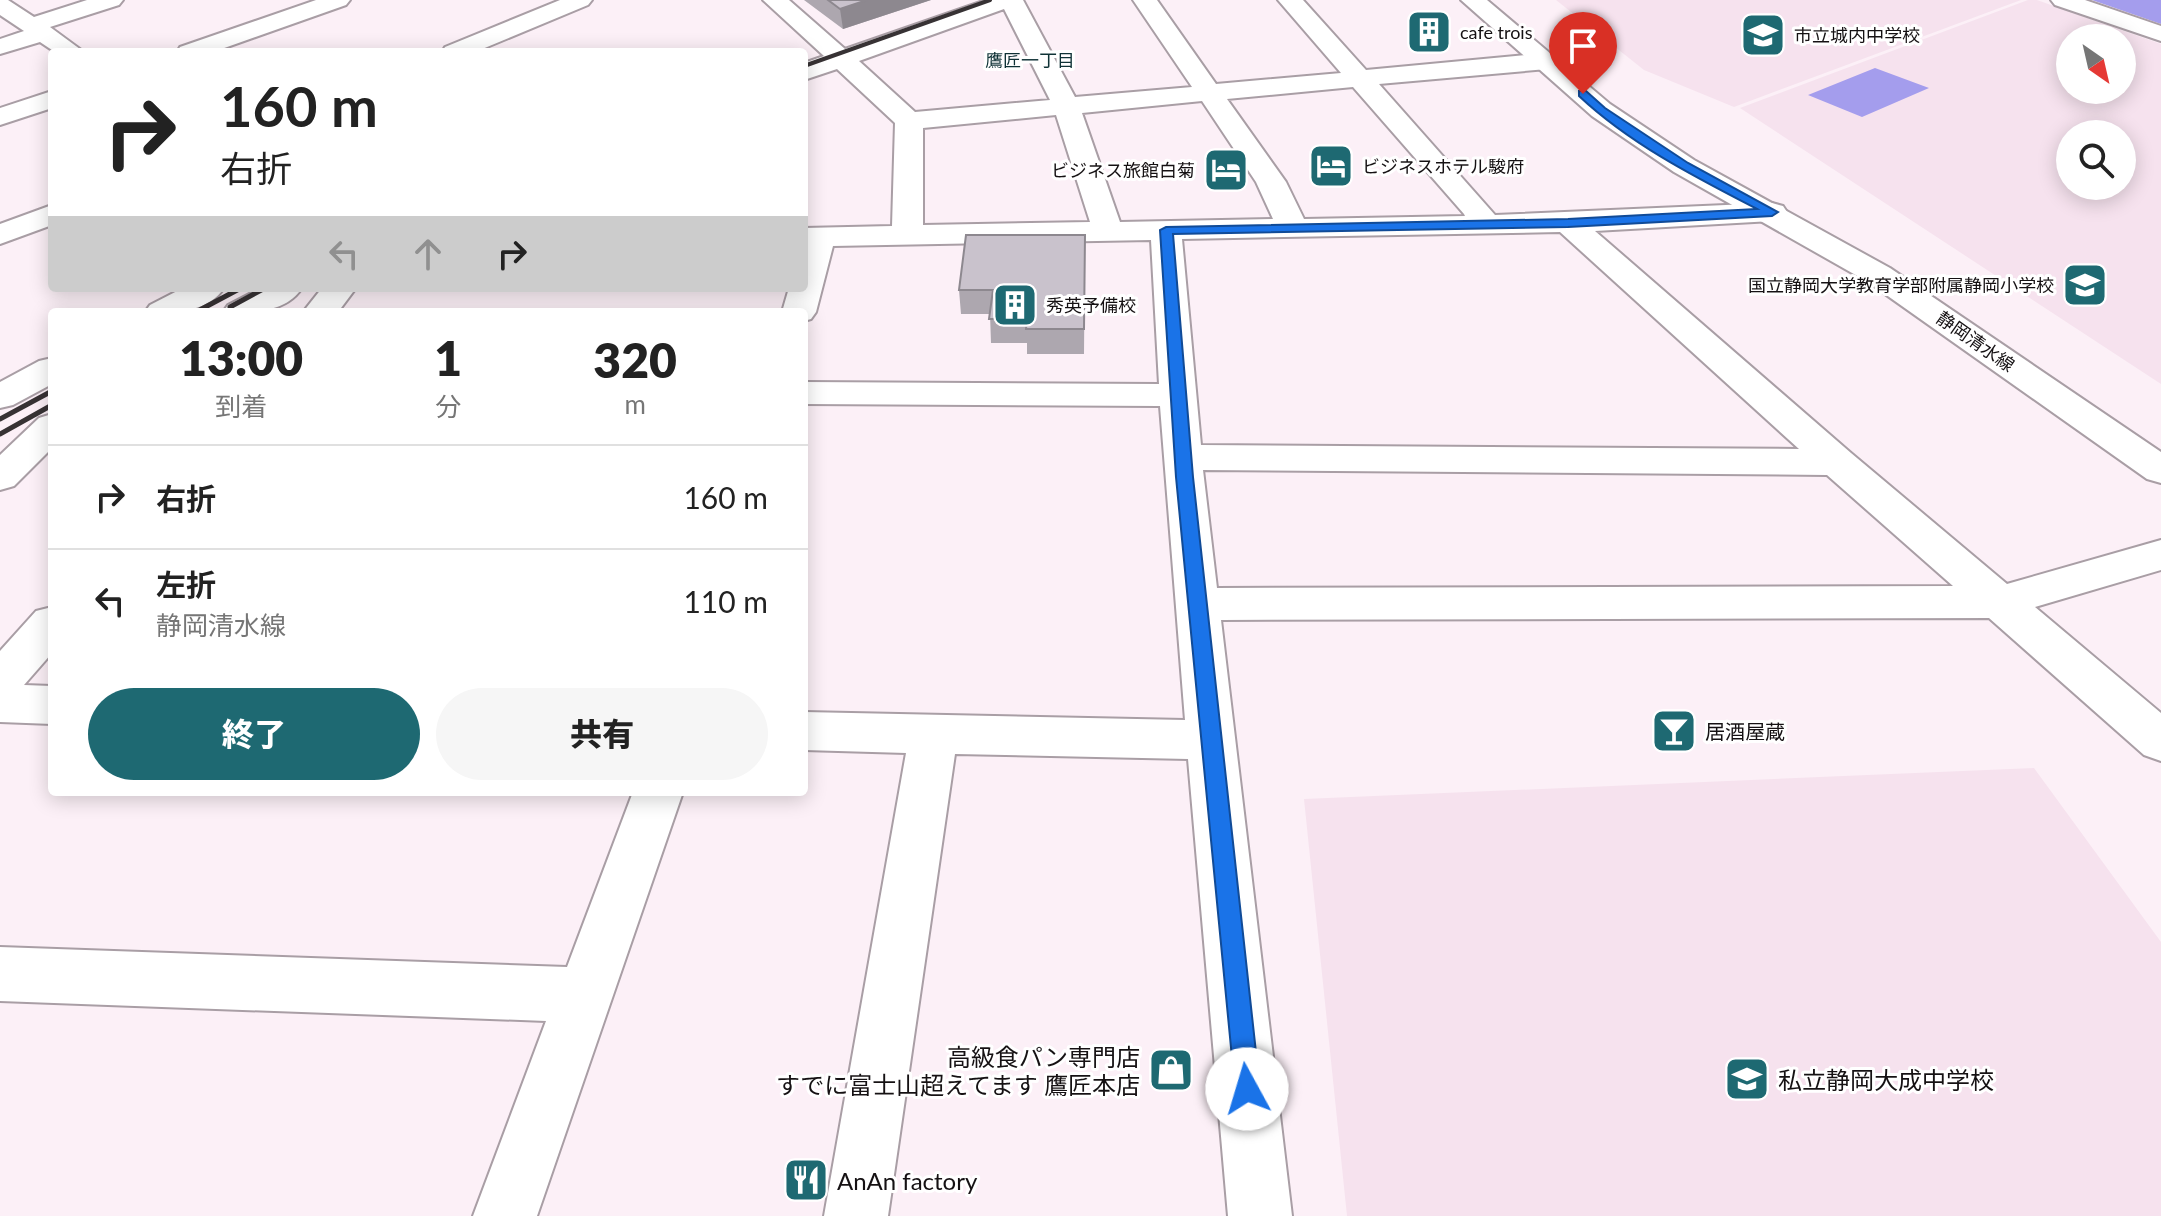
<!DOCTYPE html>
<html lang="ja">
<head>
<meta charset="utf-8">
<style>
  :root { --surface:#fff; --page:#f6f6f6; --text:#222; --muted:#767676; --line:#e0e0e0; --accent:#1e6972 }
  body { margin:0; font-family:Lato,"Noto Sans JP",sans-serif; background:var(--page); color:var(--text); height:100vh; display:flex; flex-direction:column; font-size:30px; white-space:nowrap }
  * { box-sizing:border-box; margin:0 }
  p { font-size:26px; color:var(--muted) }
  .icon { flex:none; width:44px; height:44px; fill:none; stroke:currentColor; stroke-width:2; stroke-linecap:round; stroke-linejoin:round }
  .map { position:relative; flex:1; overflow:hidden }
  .sheet { position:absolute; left:48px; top:308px; width:760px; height:488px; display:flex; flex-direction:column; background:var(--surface); border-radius:8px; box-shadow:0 4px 20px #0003 }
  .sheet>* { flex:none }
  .hud { position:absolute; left:48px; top:48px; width:760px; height:244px; border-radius:8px; box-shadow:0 4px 20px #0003; background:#fff; color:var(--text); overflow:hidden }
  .needle { width:52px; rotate:146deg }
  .fabs { position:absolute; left:2056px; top:24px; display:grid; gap:16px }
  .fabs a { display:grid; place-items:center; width:80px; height:80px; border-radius:50%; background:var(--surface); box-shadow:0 4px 20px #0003; font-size:40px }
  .pin { position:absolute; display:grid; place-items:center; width:68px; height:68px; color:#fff; margin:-82px -34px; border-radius:50% 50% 50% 0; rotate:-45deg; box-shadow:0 0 8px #0007 }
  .pin .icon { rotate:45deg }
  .me { position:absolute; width:88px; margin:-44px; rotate:354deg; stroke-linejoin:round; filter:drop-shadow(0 0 6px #0008) }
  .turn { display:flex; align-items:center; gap:28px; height:168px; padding:0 40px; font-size:36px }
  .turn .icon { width:104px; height:104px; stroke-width:2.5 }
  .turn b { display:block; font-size:56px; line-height:68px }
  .lanes { display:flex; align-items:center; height:76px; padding:0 40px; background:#0003; justify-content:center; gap:40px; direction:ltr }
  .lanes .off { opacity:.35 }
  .eta { display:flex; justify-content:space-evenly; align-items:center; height:136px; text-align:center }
  .eta b { font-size:48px; font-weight:800; line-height:56px }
  .primary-button { display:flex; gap:16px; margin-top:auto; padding:16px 40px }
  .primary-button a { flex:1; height:92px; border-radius:48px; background:var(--accent); color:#fff; font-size:32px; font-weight:800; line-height:92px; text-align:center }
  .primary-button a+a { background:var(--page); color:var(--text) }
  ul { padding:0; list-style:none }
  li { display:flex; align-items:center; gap:24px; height:104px; padding:0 40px; border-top:2px solid var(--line) }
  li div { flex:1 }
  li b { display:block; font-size:30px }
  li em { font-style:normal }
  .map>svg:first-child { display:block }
  .built { fill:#f6e2ee; fill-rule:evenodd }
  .water { fill:#a49ded }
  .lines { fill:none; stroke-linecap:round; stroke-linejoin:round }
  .minor-casing { stroke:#a99ea5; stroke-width:4 }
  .major-casing { stroke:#a99ea5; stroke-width:4 }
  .minor { fill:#fff; fill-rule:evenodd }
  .major { fill:#fff; fill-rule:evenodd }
  .rail-far1 { stroke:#373234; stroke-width:4 }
  .rail { stroke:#373234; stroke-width:5 }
  .wall { fill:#ada7af }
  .shaded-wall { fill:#8d888f }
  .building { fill:#c9c2cc; stroke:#8d888f; stroke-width:2 }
  .route { fill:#1a73e8; stroke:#114b97; stroke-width:2 }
  .labels { text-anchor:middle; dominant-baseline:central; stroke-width:6; stroke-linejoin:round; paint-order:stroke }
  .far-poi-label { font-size:18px; fill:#151113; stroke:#fff; text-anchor:start }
  .far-neighbourhood-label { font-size:18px; fill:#0f3236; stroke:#fff }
  .far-street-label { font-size:18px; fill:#151113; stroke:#fff }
  .poi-label { font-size:20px; fill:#151113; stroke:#fff; text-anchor:start }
  .near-poi-label { font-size:24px; fill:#151113; stroke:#fff; text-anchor:start }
</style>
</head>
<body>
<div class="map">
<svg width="2161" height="1216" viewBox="0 0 2161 1216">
  <rect width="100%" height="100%" fill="#fcf0f7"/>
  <!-- built -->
  <path class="built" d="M1556 0H2021L1734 107 1644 70Z
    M2028 0H2037L2161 44V384L1740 108ZM2070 38H2122V90H2070ZM2070 134H2122V186H2070Z
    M2034 768 2161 942V1216H1347L1304 799Z"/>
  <!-- water -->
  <path class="water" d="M2092 0H2161V24Z
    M1875 68 1929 88 1862 117 1808 95Z"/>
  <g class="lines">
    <!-- minor casing -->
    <g class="minor-casing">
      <path id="minor" d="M0 0H8L34 17 87 0H123L119 5 50 27 84 52H55L40 42 0 54V39L24 31 0 15Z
        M316 0H350L346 5 213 52H177L180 47Z
        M560 0H592L588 5 475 52H442L445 47Z
        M763 0H789L845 49 986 0H1023L1075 97 1192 87 1133 0H1157L1216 84 1341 73 1278 0H1303L1366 70 1547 53 1556 56 1560 61 1556 66 1547 69 1379 84 1495 215 1772 203 1783 206 1787 212 1783 218 1772 221 1595 231 1851 453 2007 584 2161 540V570L2035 607 2161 713V761L2144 755 1989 618 1221 620 1292 1216H1228L1188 759 955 754 888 1216H824L906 753 804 750V712L1185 720 1160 406 804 404V382L1159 384 1151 240 833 246 816 312 811 319 804 321V312H782L789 288H804V228L892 226 895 123 837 69 804 80V63L824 56ZM1004 9 1050 100 915 112 859 61ZM1353 87 1464 214 1465 216 1304 219 1286 182 1227 99ZM1202 101 1256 182 1273 219 1120 222 1082 113ZM1056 115 1090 222 923 225V128ZM1560 232 1799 449 1201 445 1182 239ZM1203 470 1827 475 1953 586 1217 588Z
        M2051 0H2085L2161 26V41L2055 5Z
        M52 91V108L0 125V108Z
        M52 205V225L0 244V224Z
        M183 288H224C207 314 173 312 145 312L150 305Z
        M261 288H302C285 314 251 312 223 312L228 305Z
        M322 288H356L338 312H303Z
        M52 358V384L13 405 0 408V382L39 361Z
        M52 414V448L14 486 0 490V455L39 418Z
        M52 607V653L24 685 52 686V724L0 722V651L36 611Z
        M633 792H683L537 1216H473L546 1021 0 1001V947L567 967Z"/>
    </g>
    <!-- major casing -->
    <g class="major-casing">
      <path id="major" d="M1461 0H1487L1610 104 1694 160 1890 268 2161 452V483L2147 479 1868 282 1674 172 1592 116Z"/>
    </g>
    <!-- minor -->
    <use href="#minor" class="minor"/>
    <!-- major -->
    <use href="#major" class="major"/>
    <!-- rail-far1 -->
    <path class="rail-far1" d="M804 66 990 0"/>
    <!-- rail -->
    <path class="rail" d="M230 307 265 288
      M196 312 241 288
      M0 419 52 391
      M0 434 52 405"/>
  </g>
  <!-- wall -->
  <path class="wall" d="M804 0H931L843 29Z
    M1085 235 1084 354H1027V343H991L990 314H961L959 290Z"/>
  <!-- shaded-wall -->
  <path class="shaded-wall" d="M867 0H931L843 29 840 9Z"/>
  <!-- building -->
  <path class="building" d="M828 0H867L840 9Z
    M966 235H1085L1084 329H1026L1027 319H989L993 290H959Z"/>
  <!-- route -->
  <path class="route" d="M1579 91H1586L1605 108 1688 163 1778 212 1772 216 1568 227 1173 234 1193 477 1260 1089 1256 1098 1247 1102 1238 1098 1235 1089 1176 477 1160 230 1166 227 1568 219 1757 209C1695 177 1630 144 1579 96Z"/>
  <!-- icons -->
  <defs>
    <g id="building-square" transform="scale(2.3)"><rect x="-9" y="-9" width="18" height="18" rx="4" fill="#1e6972" stroke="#fff"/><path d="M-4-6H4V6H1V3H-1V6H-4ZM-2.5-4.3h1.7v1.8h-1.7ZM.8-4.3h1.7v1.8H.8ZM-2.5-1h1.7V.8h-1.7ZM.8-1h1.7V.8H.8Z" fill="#fff"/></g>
    <g id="school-square" transform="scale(2.3)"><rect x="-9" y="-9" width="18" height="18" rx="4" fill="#1e6972" stroke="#fff"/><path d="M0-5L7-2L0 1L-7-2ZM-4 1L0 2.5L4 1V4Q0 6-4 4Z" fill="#fff"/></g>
    <g id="hotel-square" transform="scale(2.3)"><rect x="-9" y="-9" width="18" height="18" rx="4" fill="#1e6972" stroke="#fff"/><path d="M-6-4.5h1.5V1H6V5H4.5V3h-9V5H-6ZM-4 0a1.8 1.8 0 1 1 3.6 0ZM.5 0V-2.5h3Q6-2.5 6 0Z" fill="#fff"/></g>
    <g id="bar-square" transform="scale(2.3)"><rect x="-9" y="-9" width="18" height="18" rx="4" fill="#1e6972" stroke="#fff"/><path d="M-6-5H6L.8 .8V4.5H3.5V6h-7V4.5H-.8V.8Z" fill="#fff"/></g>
    <g id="shop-square" transform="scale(2.3)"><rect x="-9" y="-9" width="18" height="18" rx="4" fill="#1e6972" stroke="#fff"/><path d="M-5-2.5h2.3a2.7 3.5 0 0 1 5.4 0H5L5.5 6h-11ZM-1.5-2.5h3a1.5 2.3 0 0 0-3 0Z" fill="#fff"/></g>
    <g id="restaurant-square" transform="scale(2.3)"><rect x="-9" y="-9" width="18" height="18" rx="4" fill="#1e6972" stroke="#fff"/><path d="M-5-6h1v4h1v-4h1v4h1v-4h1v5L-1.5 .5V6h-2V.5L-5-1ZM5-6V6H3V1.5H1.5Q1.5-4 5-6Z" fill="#fff"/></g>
  </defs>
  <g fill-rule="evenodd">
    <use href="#building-square" x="1429" y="32"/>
    <use href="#school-square" x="1763" y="35"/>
    <use href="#hotel-square" x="1331" y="166"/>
    <use href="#hotel-square" x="1226" y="170"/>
    <use href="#school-square" x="2085" y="285"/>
    <use href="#building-square" x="1015" y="305"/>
    <use href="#bar-square" x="1674" y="731"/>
    <use href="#shop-square" x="1171" y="1070"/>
    <use href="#school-square" x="1747" y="1079"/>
    <use href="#restaurant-square" x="806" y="1180"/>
  </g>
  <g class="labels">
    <!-- far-poi labels -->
    <g class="far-poi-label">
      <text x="1460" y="32">cafe trois</text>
      <text x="1794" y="35">市立城内中学校</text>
      <text x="1362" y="166">ビジネスホテル駿府</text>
      <text x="1195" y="170" text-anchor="end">ビジネス旅館白菊</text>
      <text x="2054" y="285" text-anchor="end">国立静岡大学教育学部附属静岡小学校</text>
      <text x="1046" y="305">秀英予備校</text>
    </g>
    <!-- far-neighbourhood labels -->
    <g class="far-neighbourhood-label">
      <text x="1030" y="60">鷹匠一丁目</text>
    </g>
    <!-- far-street labels -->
    <g class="far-street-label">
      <text transform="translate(1976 341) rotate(35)">静岡清水線</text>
    </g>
    <!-- poi labels -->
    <g class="poi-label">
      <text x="1705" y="731">居酒屋蔵</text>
    </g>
    <!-- near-poi labels -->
    <g class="near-poi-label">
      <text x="1140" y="1056" text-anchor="end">高級食パン専門店<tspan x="1140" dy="28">すでに富士山超えてます 鷹匠本店</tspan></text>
      <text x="1778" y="1079">私立静岡大成中学校</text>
      <text x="837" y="1180">AnAn factory</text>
    </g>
  </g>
</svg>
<div class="fabs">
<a><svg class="needle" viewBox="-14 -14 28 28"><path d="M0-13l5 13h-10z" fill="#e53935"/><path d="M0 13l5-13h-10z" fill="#767676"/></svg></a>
<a><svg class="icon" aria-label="search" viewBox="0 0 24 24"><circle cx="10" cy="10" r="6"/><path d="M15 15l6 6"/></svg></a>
</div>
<div class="pin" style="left:1583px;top:94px;background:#d93025"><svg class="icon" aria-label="arrive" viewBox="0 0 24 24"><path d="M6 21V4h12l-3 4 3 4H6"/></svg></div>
<svg class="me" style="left:1247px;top:1089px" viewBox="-20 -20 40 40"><circle r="19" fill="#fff"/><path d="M0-13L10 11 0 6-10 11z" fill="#1a73e8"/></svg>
<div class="hud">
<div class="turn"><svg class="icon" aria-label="right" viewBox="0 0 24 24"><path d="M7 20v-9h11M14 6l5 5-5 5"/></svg><div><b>160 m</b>右折</div></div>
<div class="lanes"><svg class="icon off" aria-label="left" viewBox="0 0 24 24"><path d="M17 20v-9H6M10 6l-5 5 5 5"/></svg><svg class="icon off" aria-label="ahead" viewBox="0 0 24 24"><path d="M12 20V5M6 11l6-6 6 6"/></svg><svg class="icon" aria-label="right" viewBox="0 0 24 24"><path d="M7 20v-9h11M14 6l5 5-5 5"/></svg></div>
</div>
<section class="sheet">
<div class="eta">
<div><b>13:00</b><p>到着</p></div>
<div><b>1</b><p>分</p></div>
<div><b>320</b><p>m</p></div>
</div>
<ul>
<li><svg class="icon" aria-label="right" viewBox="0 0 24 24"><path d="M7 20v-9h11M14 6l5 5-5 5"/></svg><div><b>右折</b></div><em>160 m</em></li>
<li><svg class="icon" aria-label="left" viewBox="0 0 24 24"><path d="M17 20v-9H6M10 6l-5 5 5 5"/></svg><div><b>左折</b><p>静岡清水線</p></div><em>110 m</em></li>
</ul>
<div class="primary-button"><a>終了</a><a>共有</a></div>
</section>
</div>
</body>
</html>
